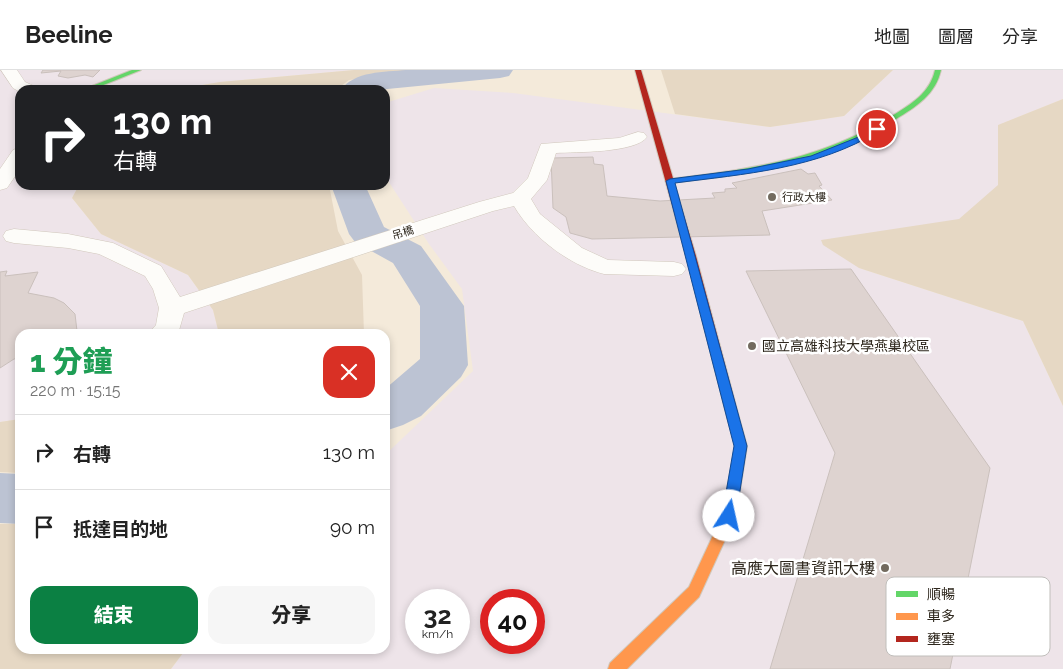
<!DOCTYPE html>
<html lang="zh-TW">
<head>
<meta charset="utf-8">
<style>
  :root { --surface:#fff; --page:#f6f6f6; --text:#222; --muted:#767676; --line:#e0e0e0; --accent:#0b8043 }
  body { margin:0; font-family:Raleway,"Noto Sans TC",sans-serif; background:var(--page); color:var(--text); height:100vh; display:flex; flex-direction:column; font-size:19px; white-space:nowrap }
  * { box-sizing:border-box; margin:0 }
  p { font-size:16px; color:var(--muted) }
  .icon { flex:none; width:28px; height:28px; fill:none; stroke:currentColor; stroke-width:2; stroke-linecap:round; stroke-linejoin:round }
  .map { position:relative; flex:1; overflow:hidden }
  .details { position:absolute; left:15px; top:259px; width:375px; height:325px; display:flex; flex-direction:column; background:var(--surface); border-radius:15px; box-shadow:0 2px 8px #0003 }
  .details>* { flex:none }
  .hud { position:absolute; left:15px; top:15px; width:375px; height:105px; border-radius:15px; box-shadow:0 2px 8px #0003; background:#202124; color:#fff; overflow:hidden }
  .speed { position:absolute; left:405px; top:519px; display:flex; gap:10px; font-size:25px; font-weight:700; text-align:center }
  .speed>* { display:grid; place-content:center; width:65px; height:65px; border-radius:50%; background:var(--surface); box-shadow:0 2px 8px #0003; line-height:1 }
  .speed small { font-size:12px; font-weight:400 }
  .speed .limit { border:8px solid #d22; background:#fff; color:#111 }
  .pin { position:absolute; display:grid; place-items:center; width:42px; height:42px; color:#fff; margin:-21px; border:2px solid #fff; border-radius:50%; box-shadow:0 1px 5px #0007 }
  .me { position:absolute; width:55px; margin:-28px; rotate:10deg; stroke-linejoin:round; filter:drop-shadow(0 0 4px #0008) }
  .turn { display:flex; align-items:center; gap:18px; height:105px; padding:0 15px; font-size:22px }
  .turn .icon { width:65px; height:65px; stroke-width:2.5 }
  .turn b { display:block; font-size:35px; line-height:42px }
  .round { display:grid; place-items:center; flex:none; width:52px; height:52px; border-radius:15px; background:var(--page) }
  .head { display:flex; align-items:center; justify-content:space-between; height:85px; padding:0 15px }
  h1 { font-size:30px; font-weight:800; line-height:38px; color:#1e9e55 }
  .cta { display:flex; gap:10px; margin-top:auto; padding:10px 15px }
  .cta a { flex:1; height:58px; border-radius:15px; background:var(--accent); color:#fff; font-size:20px; font-weight:800; line-height:58px; text-align:center }
  .cta a+a { background:var(--page); color:var(--text) }
  ul { padding:0; list-style:none }
  li { display:flex; align-items:center; gap:15px; height:75px; padding:0 15px; border-top:1px solid var(--line) }
  li div { flex:1 }
  li b { display:block; font-size:19px }
  li em { font-style:normal }
  header { display:flex; align-items:center; gap:30px; box-sizing:border-box; height:70px; padding:0 25px; background:var(--surface); border-bottom:1px solid var(--line) }
  header strong { font-size:24px }
  nav { display:flex; gap:28px; margin-inline-start:auto; font-size:18px }
  .map>svg:first-child { display:block }
  .education { fill:#eee4e9; fill-rule:evenodd }
  .green { fill:#e6d8c4 }
  .lines { fill:none; stroke-linecap:round; stroke-linejoin:round }
  .river { fill:#bcc3d3; fill-rule:evenodd }
  .building { fill:#ded3d0; stroke:#cac0bc }
  .street-casing { stroke:#d1c8bc; stroke-width:1 }
  .fast-casing { stroke:#d1c8bc; stroke-width:2 }
  .slow-casing { stroke:#d1c8bc; stroke-width:2 }
  .jam-casing { stroke:#d1c8bc; stroke-width:2 }
  .street { fill:#fdfcf9; fill-rule:evenodd }
  .fast { fill:#63d668; fill-rule:evenodd }
  .slow { fill:#ff974d; fill-rule:evenodd }
  .jam { fill:#b3261e; fill-rule:evenodd }
  .route { fill:#1a73e8; stroke:#114b97 }
  .poi-dot { fill:#736b5f; stroke:#fff; stroke-width:2 }
  .labels { text-anchor:middle; dominant-baseline:central; stroke-width:5; stroke-linejoin:round; paint-order:stroke }
  .far-poi-label { font-size:11px; fill:#2e271d; stroke:#fff; text-anchor:start }
  .far-street-label { font-size:11px; fill:#2e271d; stroke:#fff }
  .poi-label { font-size:14px; fill:#2e271d; stroke:#fff; text-anchor:start }
  .near-poi-label { font-size:16px; fill:#2e271d; stroke:#fff; text-anchor:end }
  .key { fill:#fff; stroke:#c0bebb; stroke-width:1 }
  .key-label { font-size:14px; fill:#2e271d }
</style>
</head>
<body>
<header>
<strong>Beeline</strong>
<nav><a>地圖</a><a>圖層</a><a>分享</a></nav>
</header>
<div class="map">
<svg width="1063" height="599" viewBox="0 0 1063 599">
  <rect width="100%" height="100%" fill="#f4eada"/>
  <!-- education -->
  <path class="education" d="M0 0H354L220 12 173 20H20V115H79L72 128 101 164 188 205 213 240 219 264H20V349L0 352Z
    M893 0H1063V29L999 55 998 116 961 149 859 198 1023 251 1063 336V599H171L186 579H385V385L473 301 462 219 429 174 385 106V33L434 18 513 23 770 57 844 46ZM416 530H459V572H416ZM491 530H534V572H491Z"/>
  <!-- green -->
  <path class="green" d="M354 0H436L349 10 341 16 340 20H173L220 12Z
    M661 0H893L844 46 770 57 675 44Z
    M1063 29V336L1023 251 859 198 823 175 821 170 959 149 998 115V55Z
    M79 115H329L338 161 362 205 364 264H219L213 240 188 205 101 164 72 128Z
    M20 349V403L0 402V352Z
    M0 454H20V579H186L171 599H0Z"/>
  <g class="lines">
    <!-- river -->
    <path class="river" d="M406 0H513L509 6 500 8 377 20H341C354 1 385 2 406 0Z
      M331 115H365L384 157 421 176 464 236 468 295 461 307 421 346 403 355 385 361V319L420 289V236L393 193 355 172 349 164Z
      M0 403 20 404V454L0 453Z"/>
  </g>
  <!-- building -->
  <path class="building" d="M43 0H100L93 7 85 5 68 8 58 6 61 1 41 3Z
    M593 87 594 94 603 95 607 126 660 131 715 128 712 123 725 122V119L737 118 732 113 801 99 808 104 815 103 822 115 819 116 832 130 762 141 770 165 592 169 570 163 566 147 553 138 551 88Z
    M851 199 990 398 950 599H770L835 383 746 201Z
    M7 201 5 206 38 202 28 223 54 228 64 233 75 244 77 261V264H20V288L14 289 0 298V202Z"/>
  <g class="lines">
    <!-- street casing -->
    <g class="street-casing">
      <path id="street" d="M1 0H17L25 12 36 17 38 20H20V22L13 18Z
        M638 62 644 63 647 67C636 83 575 82 556 83L547 110 531 129 540 144 582 178 608 190 674 192 682 194 686 199 682 204 674 206 604 204C569 195 532 167 514 136L493 141 184 243 178 264H148L156 255 159 238 153 219 145 206 99 184 68 178 14 173 6 171 3 166 6 161 14 159 68 164 113 173 161 196 180 227 479 132 513 123 528 108 541 74 619 68Z
        M20 78V99L7 118 0 120V99L13 80Z"/>
    </g>
    <!-- fast casing -->
    <g class="fast-casing">
      <path id="fast" d="M132 0H141L91 20H82Z
        M935 0H941C936 24 916 37 896 49 821 96 756 103 670 113L666 111 670 109C755 98 817 91 892 46 911 34 930 23 935 0Z"/>
    </g>
    <!-- slow casing -->
    <g class="slow-casing">
      <path id="slow" d="M733 342 737 344 739 347 747 376 736 446 699 527 627 599H608L610 593 689 517 722 446 735 376 727 347 729 344Z"/>
    </g>
    <!-- jam casing -->
    <g class="jam-casing">
      <path id="jam" d="M635 0H641L696 186 739 347 737 350H729L727 347 686 186Z"/>
    </g>
    <!-- street -->
    <use href="#street" class="street"/>
    <!-- fast -->
    <use href="#fast" class="fast"/>
    <!-- slow -->
    <use href="#slow" class="slow"/>
    <!-- jam -->
    <use href="#jam" class="jam"/>
  </g>
  <!-- route -->
  <path class="route" d="M877 57 881 59 879 61C818 99 744 104 675 113L747 376 736 446 734 450 729 452 724 450 722 446 734 376 666 111 670 109 748 99 811 86 861 66Z"/>
  <!-- markers -->
  <g class="poi-dot">
    <circle cx="772" cy="127" r="5"/>
    <circle cx="752" cy="276" r="5"/>
    <circle cx="885" cy="498" r="5"/>
  </g>
  <g class="labels">
    <!-- far-poi labels -->
    <g class="far-poi-label">
      <text x="782" y="127">行政大樓</text>
    </g>
    <!-- far-street labels -->
    <g class="far-street-label">
      <text transform="translate(403 163) rotate(-18)">吊橋</text>
    </g>
    <!-- poi labels -->
    <g class="poi-label">
      <text x="762" y="276">國立高雄科技大學燕巢校區</text>
    </g>
    <!-- near-poi labels -->
    <g class="near-poi-label">
      <text x="875" y="498">高應大圖書資訊大樓</text>
    </g>
  </g>
  <!-- legend -->
  <rect x="886" y="507" width="164" height="79" rx="8" class="key"/>
  <rect x="896" y="521" width="22" height="6" fill="#63d668"/>
  <rect x="896" y="543" width="22" height="7" fill="#ff974d"/>
  <rect x="896" y="566" width="22" height="6" fill="#b3261e"/>
  <g class="key-label">
    <text x="927" y="529">順暢</text>
    <text x="927" y="551">車多</text>
    <text x="927" y="574">壅塞</text>
  </g>
</svg>
<div class="speed"><div>32<small>km/h</small></div><div class="limit">40</div></div>
<div class="pin" style="left:877px;top:59px;background:#d93025"><svg class="icon" aria-label="arrive" viewBox="0 0 24 24"><path d="M6 21V4h12l-3 4 3 4H6"/></svg></div>
<svg class="me" style="left:729px;top:446px" viewBox="-20 -20 40 40"><circle r="19" fill="#fff"/><path d="M0-13L10 11 0 6-10 11z" fill="#1a73e8"/></svg>
<div class="hud">
<div class="turn"><svg class="icon" aria-label="right" viewBox="0 0 24 24"><path d="M7 20v-9h11M14 6l5 5-5 5"/></svg><div><b>130 m</b>右轉</div></div>
</div>
<section class="details">
<div class="head"><div><h1>1 分鐘</h1><p>220 m · 15:15</p></div><a class="round" style="background:#d93025;color:#fff"><svg class="icon" aria-label="close" viewBox="0 0 24 24"><path d="M6 6l12 12M18 6L6 18"/></svg></a></div>
<ul>
<li><svg class="icon" aria-label="right" viewBox="0 0 24 24"><path d="M7 20v-9h11M14 6l5 5-5 5"/></svg><div><b>右轉</b></div><em>130 m</em></li>
<li><svg class="icon" aria-label="arrive" viewBox="0 0 24 24"><path d="M6 21V4h12l-3 4 3 4H6"/></svg><div><b>抵達目的地</b></div><em>90 m</em></li>
</ul>
<div class="cta"><a>結束</a><a>分享</a></div>
</section>
</div>
</body>
</html>
